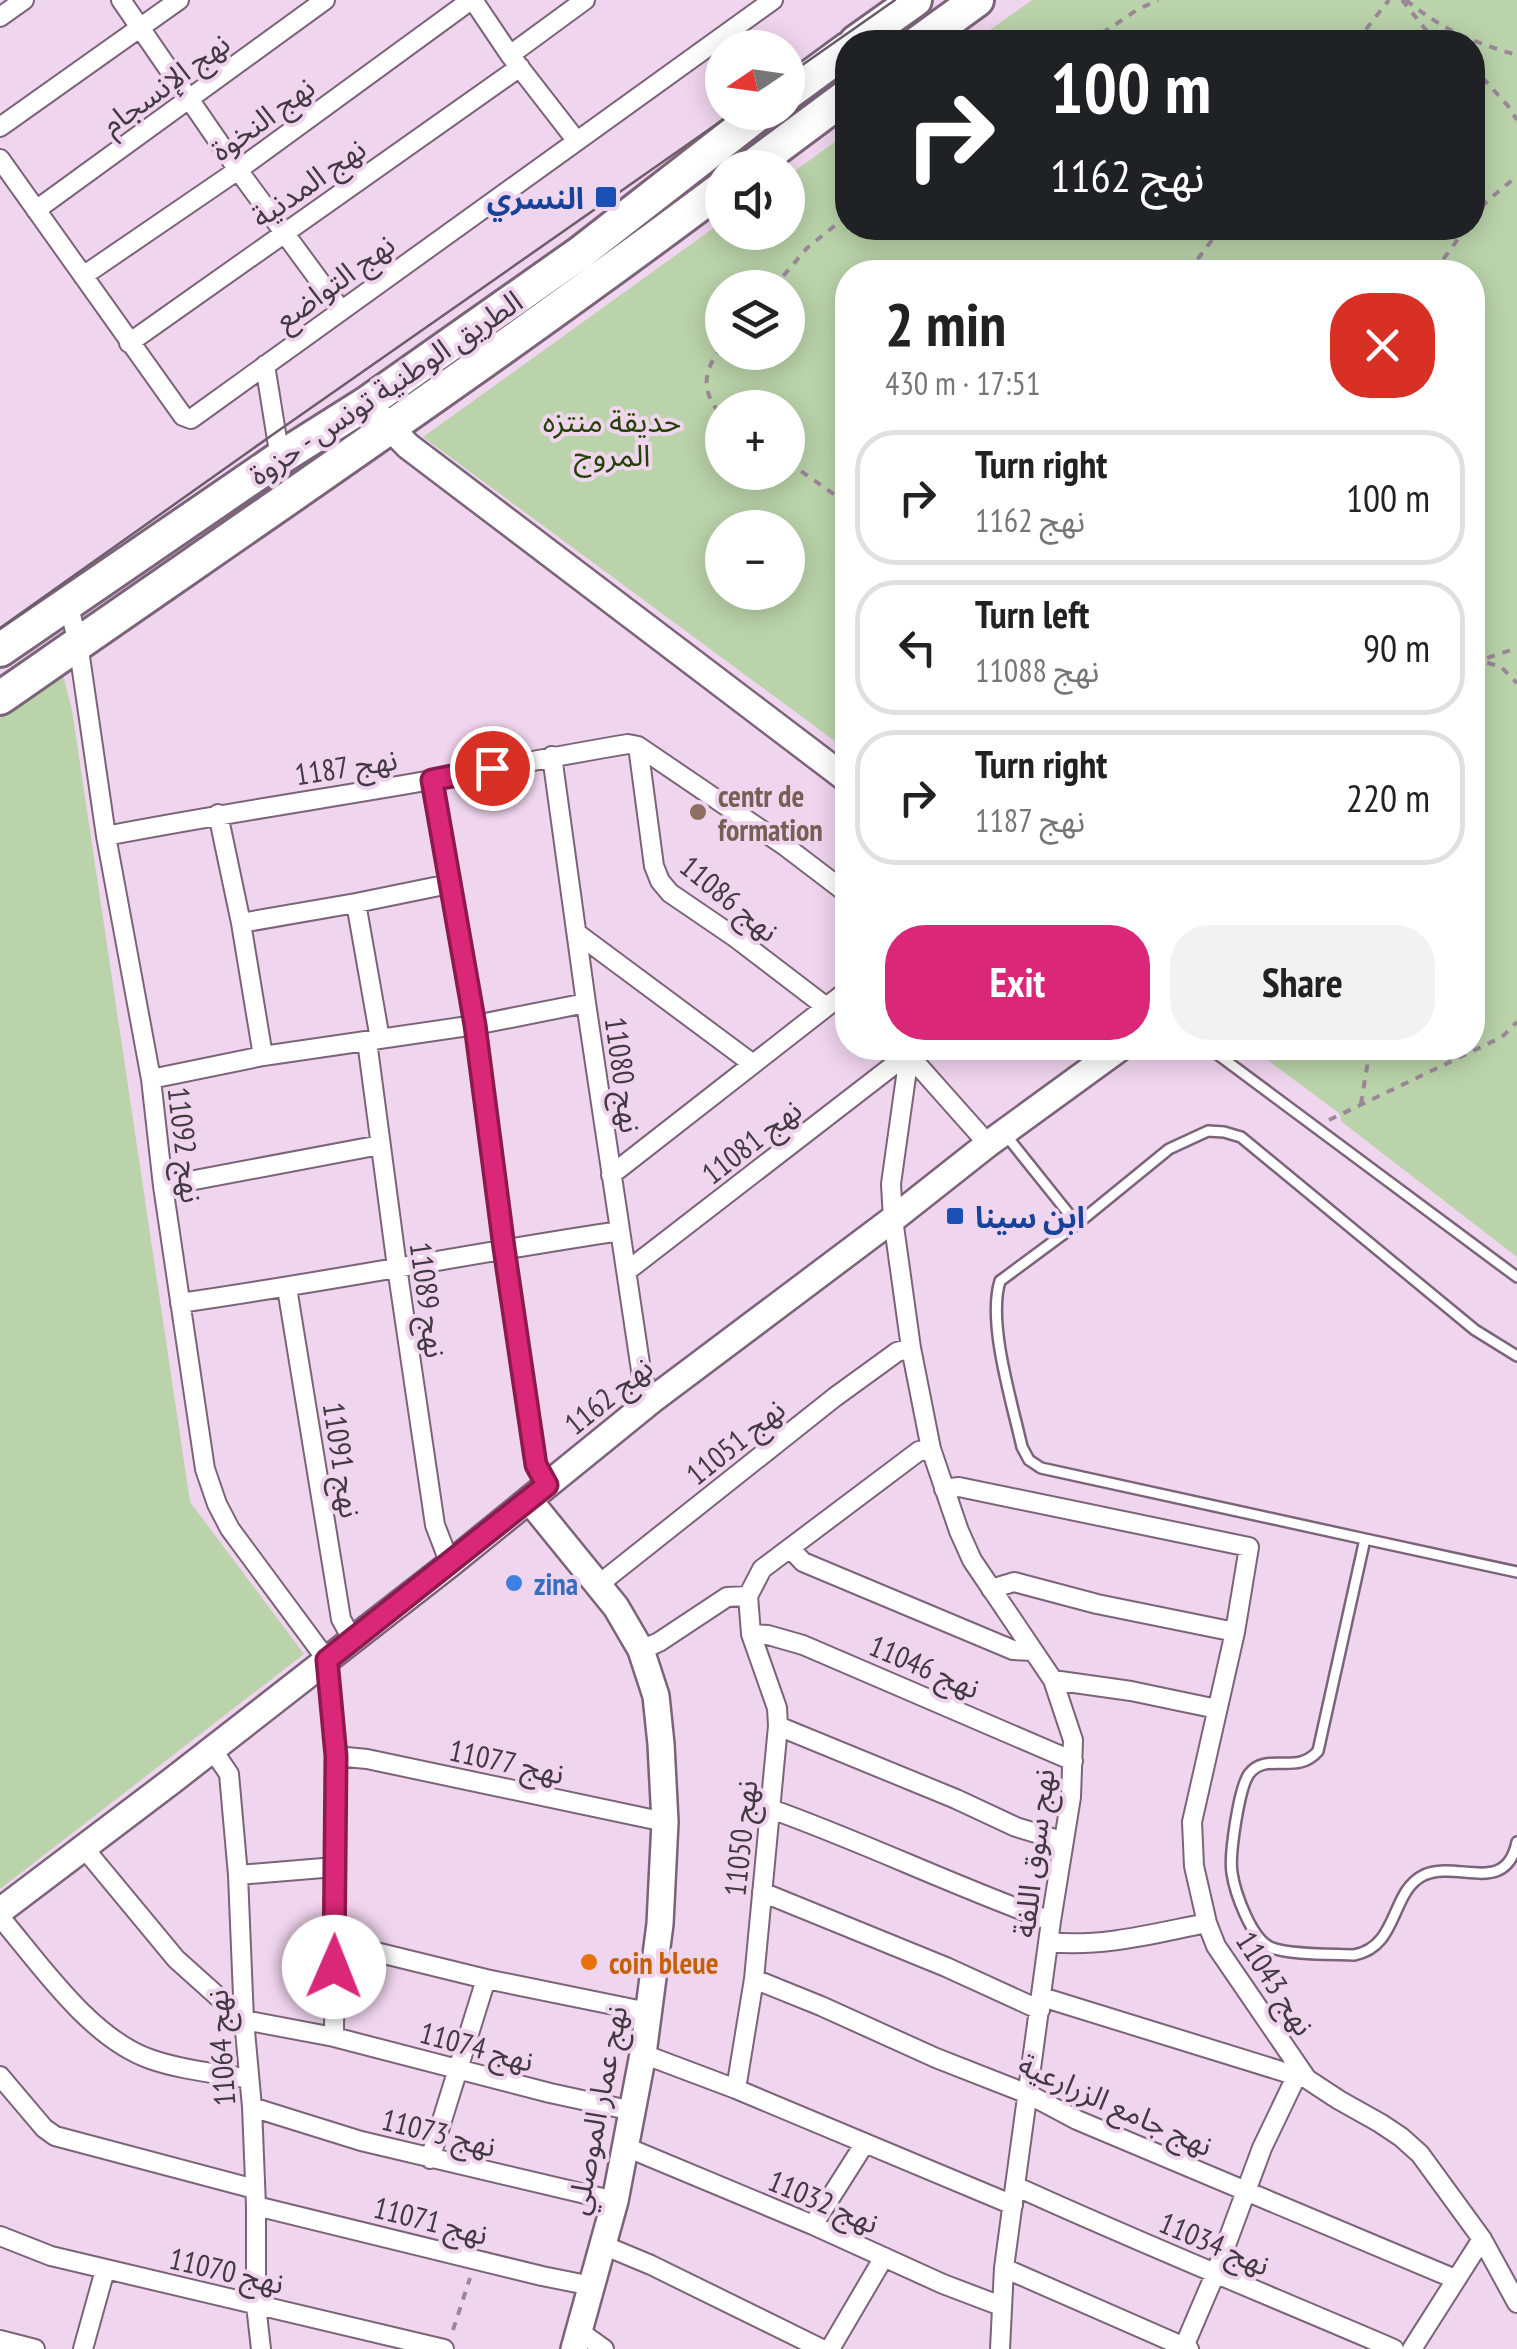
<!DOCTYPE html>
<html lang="en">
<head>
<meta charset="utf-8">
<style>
  :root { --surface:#fff; --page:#f2f2f2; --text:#222; --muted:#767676; --line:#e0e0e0; --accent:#db2777 }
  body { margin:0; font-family:"PT Sans Narrow","Noto Sans Arabic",sans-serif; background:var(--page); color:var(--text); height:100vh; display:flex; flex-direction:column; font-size:38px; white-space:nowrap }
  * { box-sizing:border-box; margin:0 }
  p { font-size:32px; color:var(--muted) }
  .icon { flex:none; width:55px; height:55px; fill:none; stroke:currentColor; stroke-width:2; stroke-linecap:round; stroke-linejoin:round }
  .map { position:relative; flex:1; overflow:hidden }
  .drawer { position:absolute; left:835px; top:260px; width:650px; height:800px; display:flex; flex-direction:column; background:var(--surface); border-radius:40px; box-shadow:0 5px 25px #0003 }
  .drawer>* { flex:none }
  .hud { position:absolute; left:835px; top:30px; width:650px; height:210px; border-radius:40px; box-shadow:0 5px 25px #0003; background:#202124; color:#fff; overflow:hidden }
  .needle { width:65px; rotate:257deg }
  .buttons { position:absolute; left:705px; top:30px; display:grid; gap:20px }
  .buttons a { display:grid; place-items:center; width:100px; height:100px; border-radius:50%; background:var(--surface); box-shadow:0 5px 25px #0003; font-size:50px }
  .pin { position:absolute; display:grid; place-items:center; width:85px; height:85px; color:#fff; margin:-42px; border:5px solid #fff; border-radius:50%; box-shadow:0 2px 10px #0007 }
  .me { position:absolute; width:110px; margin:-55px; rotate:1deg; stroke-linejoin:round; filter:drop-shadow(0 0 8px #0008) }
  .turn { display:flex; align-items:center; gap:35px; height:210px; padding:0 50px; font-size:45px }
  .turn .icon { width:130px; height:130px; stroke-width:2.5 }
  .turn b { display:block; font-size:70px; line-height:85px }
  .round { display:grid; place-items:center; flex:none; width:105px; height:105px; border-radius:40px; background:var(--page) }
  .overview { display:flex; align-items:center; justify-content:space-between; height:170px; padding:0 50px }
  h1 { font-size:60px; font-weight:700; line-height:75px }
  .button { display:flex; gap:20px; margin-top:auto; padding:20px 50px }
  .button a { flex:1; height:115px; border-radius:40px; background:var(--accent); color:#fff; font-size:40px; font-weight:700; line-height:115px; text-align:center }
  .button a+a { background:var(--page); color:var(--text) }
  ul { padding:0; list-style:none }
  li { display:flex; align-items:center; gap:30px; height:135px; margin:0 20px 15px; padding:0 30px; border:5px solid var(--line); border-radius:40px }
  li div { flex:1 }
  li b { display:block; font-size:38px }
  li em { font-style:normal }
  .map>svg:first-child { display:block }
  .green { fill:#bad3aa; fill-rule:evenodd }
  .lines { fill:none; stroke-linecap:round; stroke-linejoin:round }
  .lane-casing { stroke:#7b6479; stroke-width:14 }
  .street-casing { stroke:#7b6479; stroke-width:22 }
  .secondary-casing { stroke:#7b6479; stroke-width:30 }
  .highway-casing { stroke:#7b6479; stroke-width:38 }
  .path { stroke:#9a8899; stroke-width:4; stroke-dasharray:8 8; stroke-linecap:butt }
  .lane { stroke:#fff; stroke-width:9 }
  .street { stroke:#fff; stroke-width:18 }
  .secondary { stroke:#fff; stroke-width:25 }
  .highway { stroke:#fff; stroke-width:32 }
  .tram { stroke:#6b5d6a; stroke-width:2.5 }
  .route-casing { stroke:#8e194d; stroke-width:25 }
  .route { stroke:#db2777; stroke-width:18 }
  .transit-dot { fill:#1a4fb4; stroke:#f0d5ee; stroke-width:4 }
  .education-dot { fill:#8d6e63; stroke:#f0d5ee; stroke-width:4 }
  .shop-dot { fill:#3f7fe0; stroke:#f0d5ee; stroke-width:4 }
  .food-dot { fill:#e8710a; stroke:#f0d5ee; stroke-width:4 }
  .labels { text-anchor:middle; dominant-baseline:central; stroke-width:8; stroke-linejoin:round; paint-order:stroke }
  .street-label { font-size:30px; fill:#433943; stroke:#f0d5ee }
  .transit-label { font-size:30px; font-weight:bold; fill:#164399; stroke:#f0d5ee; text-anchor:end }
  .park-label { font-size:30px; fill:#244203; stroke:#f0d5ee }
  .education-label { font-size:30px; font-weight:bold; fill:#785e54; stroke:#f0d5ee; text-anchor:start }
  .shop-label { font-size:30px; font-weight:bold; fill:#366cbe; stroke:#f0d5ee; text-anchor:start }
  .food-label { font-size:30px; font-weight:bold; fill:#c56008; stroke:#f0d5ee; text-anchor:start }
</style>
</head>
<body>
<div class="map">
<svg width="1517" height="2349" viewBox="0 0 1517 2349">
  <rect width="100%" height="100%" fill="#f0d5ee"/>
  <!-- green -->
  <path class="green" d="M1032 0H1517V1257L1342 1122 1339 1113 1251 1048H1472V272H848L847 750 423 437 722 222V232H788V176L847 133 848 228H1472V42H973ZM722 288H788V352H722ZM722 408H788V472H722ZM722 528H788V592H722Z
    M62 671 72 710 190 1502 304 1654 0 1889V717Z"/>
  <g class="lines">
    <!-- lane casing -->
    <g class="lane-casing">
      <path id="lane" d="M1209 1048 1517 1277
        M1005 1134 1077 1224
        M1517 1356 1475 1330 1241 1137 1224 1132 1208 1131 1169 1149 1077 1224 1000 1281C987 1323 1012 1402 1022 1447L1029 1460 1041 1468 1365 1539 1318 1751C1297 1776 1266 1751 1249 1774 1239 1788 1229 1855 1232 1873 1235 1893 1251 1938 1270 1947 1287 1955 1333 1954 1354 1955 1399 1947 1390 1891 1424 1875 1458 1860 1506 1896 1517 1842
        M1365 1539 1517 1572"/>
    </g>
    <!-- street casing -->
    <g class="street-casing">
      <path id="street" d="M121 0 238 170 341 310
        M473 0 510 55 576 140
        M0 17 24 0
        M510 55 585 0
        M0 127 179 0
        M0 159 183 416 191 419 773 0
        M36 210 325 0
        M83 276 238 170 471 0
        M129 343 520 67
        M265 365 280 458
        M68 603 78 643 106 836 151 1079 163 1186 205 1469 217 1504 230 1529 327 1660 336 1756 334 2037
        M638 746 654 866 660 881 670 893 736 938 825 1006
        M552 756 586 1003 642 1377 652 1400
        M432 780 475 1025 503 1248 536 1465 547 1485
        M218 814 241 923 263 1056
        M106 836C214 815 323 799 432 780 497 768 562 755 628 744L638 746 785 846 848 894
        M356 903 380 1039
        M241 923 356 903 449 884
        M578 934 753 1064
        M367 1041 397 1267 435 1525 450 1564
        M910 1048 891 1184 893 1219 911 1348 931 1449 959 1531 972 1560 1053 1680 1073 1740 1071 1797 1051 1921 1015 2186 1004 2268 1000 2349
        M151 1079 263 1056 475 1025 586 1003
        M611 1175 848 990
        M163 1186 380 1145
        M627 1271 908 1054 988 1144
        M287 1288 341 1619 352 1639
        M180 1303C327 1282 473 1253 620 1231
        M944 1489 959 1487 1249 1547 1235 1632 1192 1822 1194 1866 1207 1923 1216 1946 1307 2079 1339 2100 1380 2123 1401 2137 1420 2154 1482 2239 1517 2303
        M790 1548 803 1562 1013 1650 1033 1651
        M598 1585 835 1397 897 1352 911 1348
        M991 1589 1014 1582 1097 1604 1235 1632
        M751 1634 768 1635 803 1645 1073 1761
        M641 1650 659 1642 727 1597 748 1596 762 1569 919 1451 931 1449
        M1053 1680 1131 1691 1217 1709
        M778 1726 956 1799 1016 1827 1062 1841
        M212 1749 229 1774 238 1875 244 2020 252 2107 256 2206V2305L261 2349
        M336 1756 367 1759 665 1822
        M771 1809C866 1843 956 1887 1051 1921
        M84 1848 176 1959 244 2020 334 2037 550 2093 633 2111
        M238 1875 335 1867
        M762 1892 946 1967 1040 2010
        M0 1917C40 1964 90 2038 150 2059 181 2070 216 2073 249 2079
        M335 1942 486 1979 648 2012
        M1049 1942C1102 1948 1155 1933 1207 1923
        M754 1979 821 2006 936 2058 1028 2094 1077 2120 1455 2279
        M1042 1997 1307 2079
        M643 2054 736 2089 1013 2205
        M0 2076 44 2128 55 2136 255 2189
        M736 2089 754 1979 778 1726 777 1708 751 1634 748 1596
        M252 2107 361 2141 615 2201
        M626 2147 813 2225 943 2284 1001 2306
        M430 2159 486 1979
        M1015 2186C1140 2243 1268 2295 1394 2349
        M256 2206 542 2276 592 2286
        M813 2225 865 2143
        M0 2236 51 2256 444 2349
        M603 2245 651 2265 822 2349
        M1004 2268 1189 2349
        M579 2331 604 2349
        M0 2340 35 2349
        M83 2349 105 2270
        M830 2349 884 2257
        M1183 2349 1216 2272 1262 2148 1297 2075
        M1412 2349 1482 2239"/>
    </g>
    <!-- secondary casing -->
    <g class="secondary-casing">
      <path id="secondary" d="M377 414 408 446 848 780
        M529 1500 616 1607 641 1650 656 1696 661 1744 665 1822 660 1924 643 2054 615 2201 574 2349
        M0 1911 173 1780 450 1564 652 1400 893 1219 988 1144 1120 1048"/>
    </g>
    <!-- highway casing -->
    <g class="highway-casing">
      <path id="highway" d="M856 42 915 0
        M919 42 977 0
        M788 93 848 49
        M750 168 848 95
        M0 650 280 458 367 403 580 253 761 112
        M0 698C242 529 486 365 722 188"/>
    </g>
    <!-- path -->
    <path class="path" d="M1402 0 1426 30 1443 42
      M1406 0C1443 30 1472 42 1517 55
      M1089 42 1137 10 1158 0
      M1356 42 1389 0
      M1472 66 1508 106 1517 120
      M1472 220 1486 202 1517 176
      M1188 272 1221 228
      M1434 272 1466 228
      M773 288 807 248 848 215
      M722 347C702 372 701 392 722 416
      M788 462 848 504
      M1472 658 1501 667 1517 683
      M1472 663 1517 648
      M1361 1104 1370 1048
      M1329 1120 1502 1037 1517 1022
      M453 2330 470 2278"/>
    <!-- lane -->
    <use href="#lane" class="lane"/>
    <!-- street -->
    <use href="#street" class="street"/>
    <!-- secondary -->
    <use href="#secondary" class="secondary"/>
    <!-- highway -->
    <use href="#highway" class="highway"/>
    <!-- tram -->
    <path class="tram" d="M788 75 895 0
      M0 628 275 433 734 112"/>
  </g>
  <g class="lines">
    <!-- route casing -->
    <g class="route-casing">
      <path id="route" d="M334 1967 336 1756 327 1660 547 1485 536 1465 504 1248 475 1025 432 780 492 768"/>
    </g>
    <!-- route -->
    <use href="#route" class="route"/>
  </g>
  <!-- markers -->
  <g class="transit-dot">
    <rect x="594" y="185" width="24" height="24" rx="5"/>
    <rect x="945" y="1206" width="20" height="20" rx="5"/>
  </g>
  <circle class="education-dot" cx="698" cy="812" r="10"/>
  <circle class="shop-dot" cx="514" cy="1583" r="10"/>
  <circle class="food-dot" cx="589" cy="1962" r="10"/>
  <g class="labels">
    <!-- street labels -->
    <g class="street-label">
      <text transform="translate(165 83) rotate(-36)">نهج الإنسجام</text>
      <text transform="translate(262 118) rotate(-36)">نهج النخوة</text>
      <text transform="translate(308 182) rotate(-35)">نهج المدنية</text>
      <text transform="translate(334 281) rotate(-36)">نهج التواضع</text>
      <text transform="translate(385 387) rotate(-34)">الطريق الوطنية تونس - حزوة</text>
      <text transform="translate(346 766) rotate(-9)">نهج 1187</text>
      <text transform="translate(730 898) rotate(39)">نهج 11086</text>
      <text transform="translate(624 1075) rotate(82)">نهج 11080</text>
      <text transform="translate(751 1141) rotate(-38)">نهج 11081</text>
      <text transform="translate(186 1145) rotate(83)">نهج 11092</text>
      <text transform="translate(429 1300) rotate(82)">نهج 11089</text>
      <text transform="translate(608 1395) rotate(-39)">نهج 1162</text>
      <text transform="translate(735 1441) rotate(-39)">نهج 11051</text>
      <text transform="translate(343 1460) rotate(81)">نهج 11091</text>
      <text transform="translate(925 1666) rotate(23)">نهج 11046</text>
      <text transform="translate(507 1761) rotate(12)">نهج 11077</text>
      <text transform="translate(740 1838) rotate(-84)">نهج 11050</text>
      <text transform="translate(1033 1853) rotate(-83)">نهج سوق اللفة</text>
      <text transform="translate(1276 1983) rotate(57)">نهج 11043</text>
      <text transform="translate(477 2046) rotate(15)">نهج 11074</text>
      <text transform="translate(220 2048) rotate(-94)">نهج 11064</text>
      <text transform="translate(1116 2104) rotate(24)">نهج جامع الزرارعية</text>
      <text transform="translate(596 2110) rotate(-79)">نهج عمار الموصلي</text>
      <text transform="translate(439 2132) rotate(14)">نهج 11073</text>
      <text transform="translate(824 2201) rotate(23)">نهج 11032</text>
      <text transform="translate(431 2220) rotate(14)">نهج 11071</text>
      <text transform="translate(1215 2243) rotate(23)">نهج 11034</text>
      <text transform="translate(227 2270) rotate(13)">نهج 11070</text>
    </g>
    <!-- transit labels -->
    <g class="transit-label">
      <text x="584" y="197">النسري</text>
      <text x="975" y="1216" text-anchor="start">ابن سينا</text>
    </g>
    <!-- park labels -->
    <g class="park-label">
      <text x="612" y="420">حديقة منتزه<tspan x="612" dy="34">المروج</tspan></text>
    </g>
    <!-- education labels -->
    <g class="education-label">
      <text x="718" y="795">centr de<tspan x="718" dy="34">formation</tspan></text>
    </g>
    <!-- shop labels -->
    <g class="shop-label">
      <text x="534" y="1583">zina</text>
    </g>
    <!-- food labels -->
    <g class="food-label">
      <text x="609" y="1962">coin bleue</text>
    </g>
  </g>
</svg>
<div class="buttons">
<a><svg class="needle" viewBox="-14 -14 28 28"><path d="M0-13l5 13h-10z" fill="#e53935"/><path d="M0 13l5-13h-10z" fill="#767676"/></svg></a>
<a><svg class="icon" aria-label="sound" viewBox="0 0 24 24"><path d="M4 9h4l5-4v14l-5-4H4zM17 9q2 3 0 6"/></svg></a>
<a><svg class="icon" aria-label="layers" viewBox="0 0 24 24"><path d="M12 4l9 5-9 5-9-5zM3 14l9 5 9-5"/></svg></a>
<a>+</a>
<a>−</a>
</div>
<div class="pin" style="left:492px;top:768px;background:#d93025"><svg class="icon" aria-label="arrive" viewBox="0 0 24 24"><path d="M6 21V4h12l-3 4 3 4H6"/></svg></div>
<svg class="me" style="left:334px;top:1967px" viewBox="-20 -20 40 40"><circle r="19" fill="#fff"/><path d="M0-13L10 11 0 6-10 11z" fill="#db2777"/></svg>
<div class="hud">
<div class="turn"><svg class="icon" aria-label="right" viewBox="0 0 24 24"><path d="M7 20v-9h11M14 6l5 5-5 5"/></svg><div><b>100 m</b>نهج 1162</div></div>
</div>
<section class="drawer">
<div class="overview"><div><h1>2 min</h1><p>430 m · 17:51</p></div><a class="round" style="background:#d93025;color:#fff"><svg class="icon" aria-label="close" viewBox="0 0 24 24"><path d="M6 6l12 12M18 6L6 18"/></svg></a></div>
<ul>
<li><svg class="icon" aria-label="right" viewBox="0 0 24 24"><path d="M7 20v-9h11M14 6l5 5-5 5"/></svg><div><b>Turn right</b><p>نهج 1162</p></div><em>100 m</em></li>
<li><svg class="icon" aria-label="left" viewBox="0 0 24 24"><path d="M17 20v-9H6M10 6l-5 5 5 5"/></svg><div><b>Turn left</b><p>نهج 11088</p></div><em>90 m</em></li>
<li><svg class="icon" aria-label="right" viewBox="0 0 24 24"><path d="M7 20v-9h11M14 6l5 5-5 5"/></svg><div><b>Turn right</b><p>نهج 1187</p></div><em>220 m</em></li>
</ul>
<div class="button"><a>Exit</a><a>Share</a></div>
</section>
</div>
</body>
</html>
